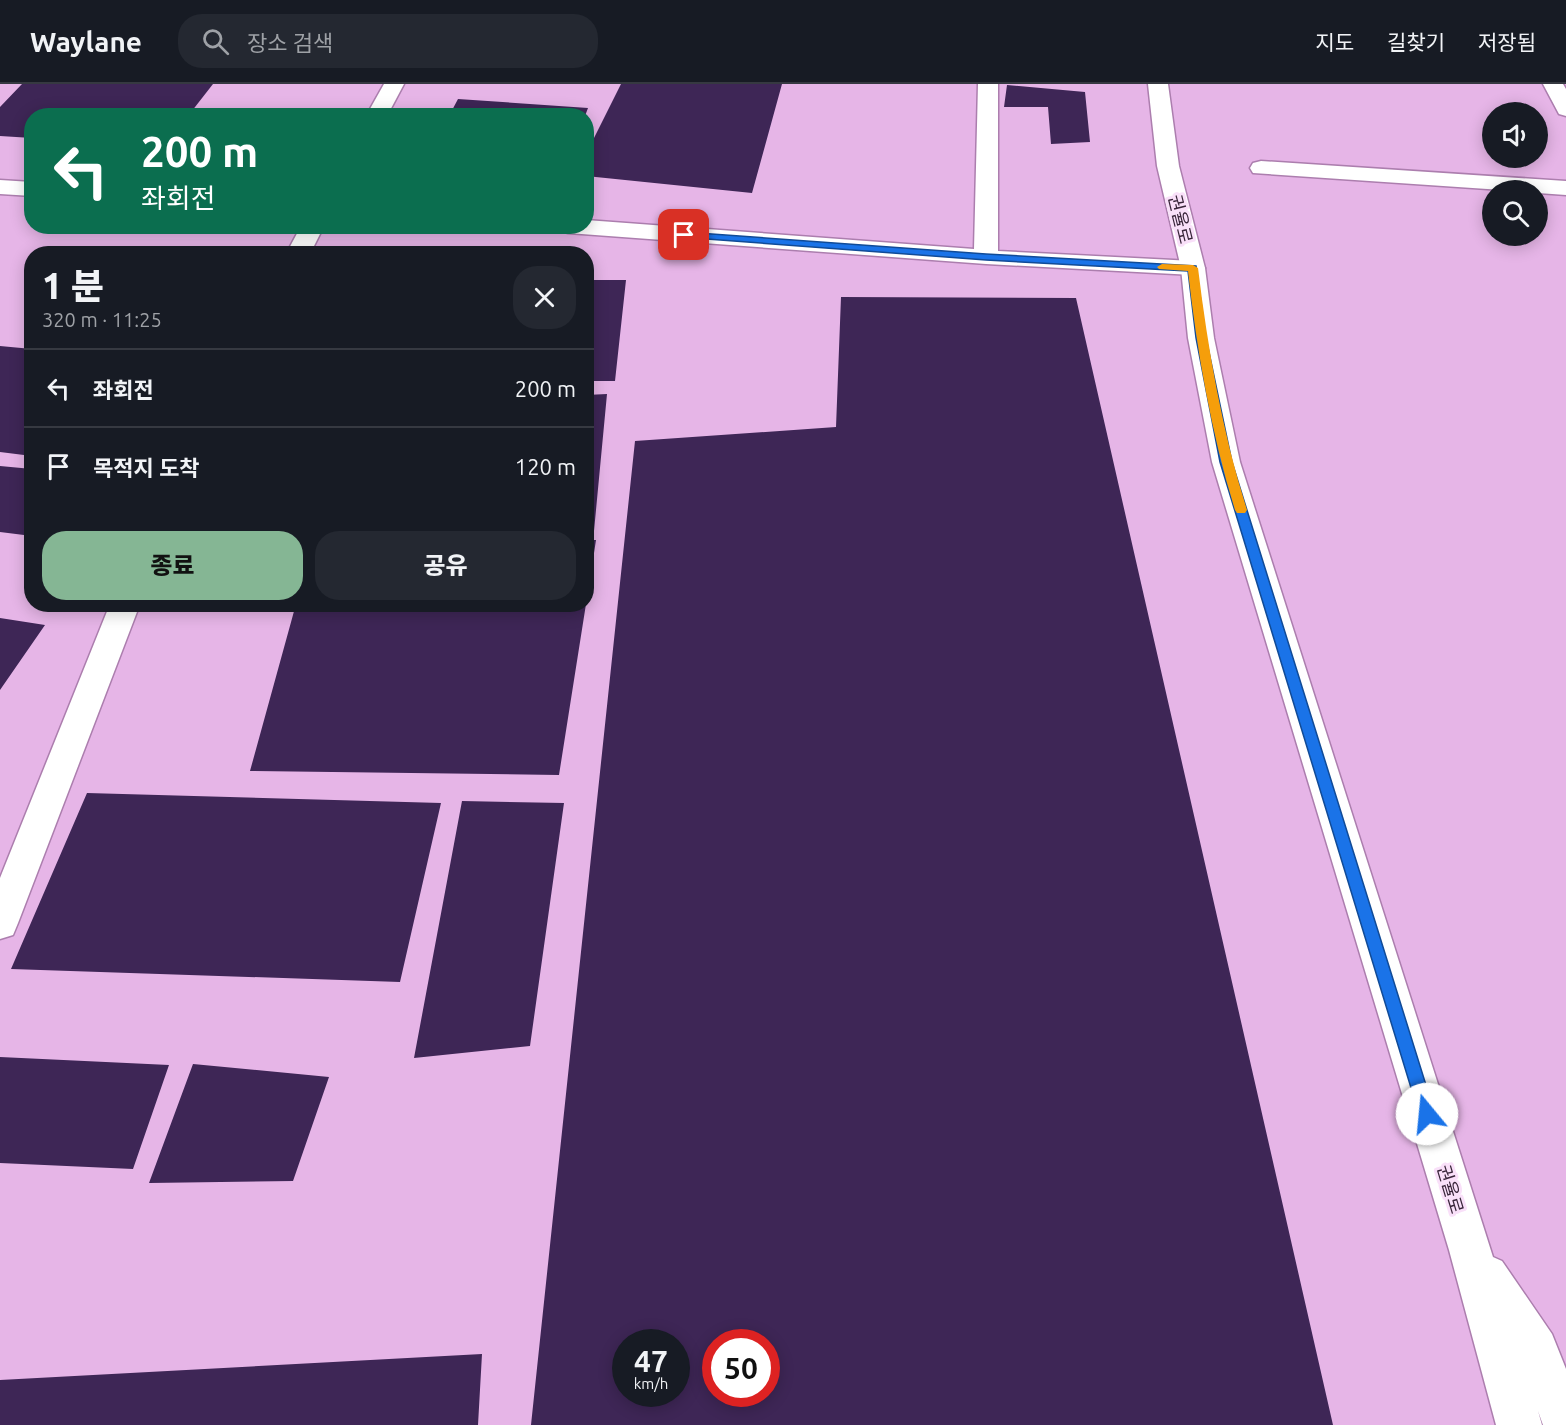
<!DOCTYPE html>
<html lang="ko">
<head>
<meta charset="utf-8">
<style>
  :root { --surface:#171b24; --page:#242831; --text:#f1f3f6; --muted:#9ea1a6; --line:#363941; --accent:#85b694 }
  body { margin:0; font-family:Ubuntu,"Noto Sans KR",sans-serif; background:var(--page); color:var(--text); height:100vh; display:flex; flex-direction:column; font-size:22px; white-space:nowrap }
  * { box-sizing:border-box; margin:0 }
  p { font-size:20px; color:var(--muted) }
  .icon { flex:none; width:33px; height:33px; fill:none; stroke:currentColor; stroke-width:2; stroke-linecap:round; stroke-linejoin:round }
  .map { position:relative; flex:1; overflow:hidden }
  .drawer { position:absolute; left:24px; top:162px; width:570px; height:366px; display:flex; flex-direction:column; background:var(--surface); border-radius:24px; box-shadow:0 3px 15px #0003 }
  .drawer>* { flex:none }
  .banner { position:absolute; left:24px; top:24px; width:570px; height:126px; border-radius:24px; box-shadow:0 3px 15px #0003; background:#0b6e4f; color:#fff; overflow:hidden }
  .buttons { position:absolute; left:1482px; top:18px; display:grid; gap:12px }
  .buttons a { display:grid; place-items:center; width:66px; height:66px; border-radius:50%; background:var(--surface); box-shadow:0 3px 15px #0003; font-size:30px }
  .speed { position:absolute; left:612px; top:1245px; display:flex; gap:12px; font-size:30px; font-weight:700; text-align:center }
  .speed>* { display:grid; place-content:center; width:78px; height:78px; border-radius:50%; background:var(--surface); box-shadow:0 3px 15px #0003; line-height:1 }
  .speed small { font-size:15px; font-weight:400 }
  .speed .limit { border:9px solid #d22; background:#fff; color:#111 }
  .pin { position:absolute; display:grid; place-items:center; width:51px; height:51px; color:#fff; margin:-26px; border-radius:12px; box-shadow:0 3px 9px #0006 }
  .me { position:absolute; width:66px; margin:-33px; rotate:343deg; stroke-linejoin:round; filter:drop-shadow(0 0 4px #0008) }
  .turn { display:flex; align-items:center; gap:21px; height:126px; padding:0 18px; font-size:27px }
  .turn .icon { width:78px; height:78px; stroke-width:2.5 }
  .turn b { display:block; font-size:42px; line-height:51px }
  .round { display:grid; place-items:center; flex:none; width:63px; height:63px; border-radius:24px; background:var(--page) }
  .headline { display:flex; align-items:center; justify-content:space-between; height:102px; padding:0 18px }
  h1 { font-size:36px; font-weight:800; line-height:45px }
  .button { display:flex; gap:12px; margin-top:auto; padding:12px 18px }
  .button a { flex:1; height:69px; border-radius:24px; background:var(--accent); color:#111; font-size:24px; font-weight:800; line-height:69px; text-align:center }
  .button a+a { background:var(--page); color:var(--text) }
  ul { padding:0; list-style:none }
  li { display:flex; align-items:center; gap:18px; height:78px; padding:0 18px; border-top:2px solid var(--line) }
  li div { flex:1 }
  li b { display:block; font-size:22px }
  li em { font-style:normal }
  header { display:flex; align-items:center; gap:36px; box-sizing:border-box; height:84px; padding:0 30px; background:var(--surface); border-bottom:2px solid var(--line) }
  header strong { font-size:28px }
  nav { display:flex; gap:33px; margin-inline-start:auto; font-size:21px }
  .search { width:420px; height:54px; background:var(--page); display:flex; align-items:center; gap:15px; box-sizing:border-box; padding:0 21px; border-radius:24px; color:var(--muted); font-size:22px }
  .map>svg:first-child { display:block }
  .building { fill:#3e2656; fill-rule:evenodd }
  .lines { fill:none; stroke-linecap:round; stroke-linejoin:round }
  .minor-casing { stroke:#ac7eae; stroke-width:3 }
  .major-casing { stroke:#ac7eae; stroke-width:3 }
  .minor { fill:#fff; fill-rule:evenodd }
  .major { fill:#fff; fill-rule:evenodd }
  .route { fill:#1a73e8; stroke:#114b97; stroke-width:1.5 }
  .slow { fill:#f59e0b }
  .labels { text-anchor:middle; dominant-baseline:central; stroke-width:6; stroke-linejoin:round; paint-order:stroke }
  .street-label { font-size:18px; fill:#382539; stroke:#f9e0f9 }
</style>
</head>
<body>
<header>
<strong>Waylane</strong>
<div class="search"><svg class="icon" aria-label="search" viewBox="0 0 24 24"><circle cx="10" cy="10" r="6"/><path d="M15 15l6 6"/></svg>장소 검색</div>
<nav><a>지도</a><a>길찾기</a><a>저장됨</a></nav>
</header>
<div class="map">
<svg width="1566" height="1341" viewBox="0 0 1566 1341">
  <rect width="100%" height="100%" fill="#e6b5e7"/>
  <!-- building -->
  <path class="building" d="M22 0H213L188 32H32V54L0 52V23Z
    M621 0H782L752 109 586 92V70Z
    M1007 1 1085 8 1090 58 1051 60 1048 23H1004Z
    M458 15 588 24 585 32H449Z
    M586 196H626L615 297H586Z
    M841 213 1076 214 1333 1341H531L635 357 836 343ZM626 1258H676V1310H626ZM716 1258H766V1310H716Z
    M0 262 32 265V372L0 368Z
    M607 310 594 447H586V311Z
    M0 382 32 385V452L0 448Z
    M586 456H596L588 508H586Z
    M296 520H586L559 691 250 687Z
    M0 534 45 541 0 606Z
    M87 709 441 719 400 898 11 885Z
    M462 717 564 719 530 962 414 974Z
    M0 973 169 981 133 1085 0 1079Z
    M193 980 329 993 293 1097 149 1099Z
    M482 1270 478 1341H0V1296Z"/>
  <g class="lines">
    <!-- minor casing -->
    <g class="minor-casing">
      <path id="minor" d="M384 0H404L387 32H366Z
        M978 0H998V167L1193 177 1201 179 1205 184 1201 189 1193 191 986 180 568 149 560 147 557 142H586V136L974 165Z
        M1543 0H1563L1566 5V32L1559 30Z
        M1261 77 1566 97V111L1538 109V106H1502L1253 89 1250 84 1253 79Z
        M0 96 32 98V112L0 110Z
        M301 142H324L310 170H286Z
        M110 520H140L18 839 13 851 0 855V794Z"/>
    </g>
    <!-- major casing -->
    <g class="major-casing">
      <path id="major" d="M1148 0H1168L1179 82 1205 184 1214 254 1240 378 1493 1173 1502 1177 1552 1250 1566 1285V1341H1543L1538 1327 1542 1341H1496L1449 1166 1212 378 1188 254 1181 184 1157 82Z"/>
    </g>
    <!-- minor -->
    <use href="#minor" class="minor"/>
    <!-- major -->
    <use href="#major" class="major"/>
  </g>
  <!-- route -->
  <path class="route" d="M684 148 986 170 1196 182 1206 254 1232 378 1435 1030 1433 1035 1427 1038 1421 1035 1419 1030 1220 378 1196 254 1188 187 986 176 680 153 679 151Z"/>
  <!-- slow -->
  <path class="slow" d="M1162 180 1193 181 1198 184C1208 266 1222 347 1247 426L1245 429H1237L1235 426C1211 348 1197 268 1188 187L1159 185 1157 183Z"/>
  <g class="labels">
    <!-- street labels -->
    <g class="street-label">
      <text transform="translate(1181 135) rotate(76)">권율로</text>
      <text transform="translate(1451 1105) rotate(73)">권율로</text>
    </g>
  </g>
</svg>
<div class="buttons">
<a><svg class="icon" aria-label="sound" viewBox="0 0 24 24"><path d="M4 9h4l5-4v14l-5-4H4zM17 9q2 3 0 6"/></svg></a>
<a><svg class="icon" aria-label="search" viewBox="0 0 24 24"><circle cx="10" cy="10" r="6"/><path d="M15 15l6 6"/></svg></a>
</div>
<div class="speed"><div>47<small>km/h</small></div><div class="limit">50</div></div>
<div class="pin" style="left:684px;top:151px;background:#d93025"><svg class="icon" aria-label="arrive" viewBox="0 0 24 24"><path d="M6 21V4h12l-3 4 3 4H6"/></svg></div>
<svg class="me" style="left:1427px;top:1030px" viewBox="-20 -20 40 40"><circle r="19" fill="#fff"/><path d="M0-13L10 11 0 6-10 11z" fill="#1a73e8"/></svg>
<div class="banner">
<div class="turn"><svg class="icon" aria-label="left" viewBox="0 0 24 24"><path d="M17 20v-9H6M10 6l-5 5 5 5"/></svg><div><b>200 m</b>좌회전</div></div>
</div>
<section class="drawer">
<div class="headline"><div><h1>1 분</h1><p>320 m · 11:25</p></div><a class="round"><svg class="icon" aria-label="close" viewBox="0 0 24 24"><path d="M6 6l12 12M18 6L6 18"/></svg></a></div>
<ul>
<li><svg class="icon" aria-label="left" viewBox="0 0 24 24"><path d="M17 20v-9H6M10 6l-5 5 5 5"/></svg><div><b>좌회전</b></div><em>200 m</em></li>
<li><svg class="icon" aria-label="arrive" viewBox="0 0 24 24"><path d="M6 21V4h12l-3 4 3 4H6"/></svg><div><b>목적지 도착</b></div><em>120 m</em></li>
</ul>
<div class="button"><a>종료</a><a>공유</a></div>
</section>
</div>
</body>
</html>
